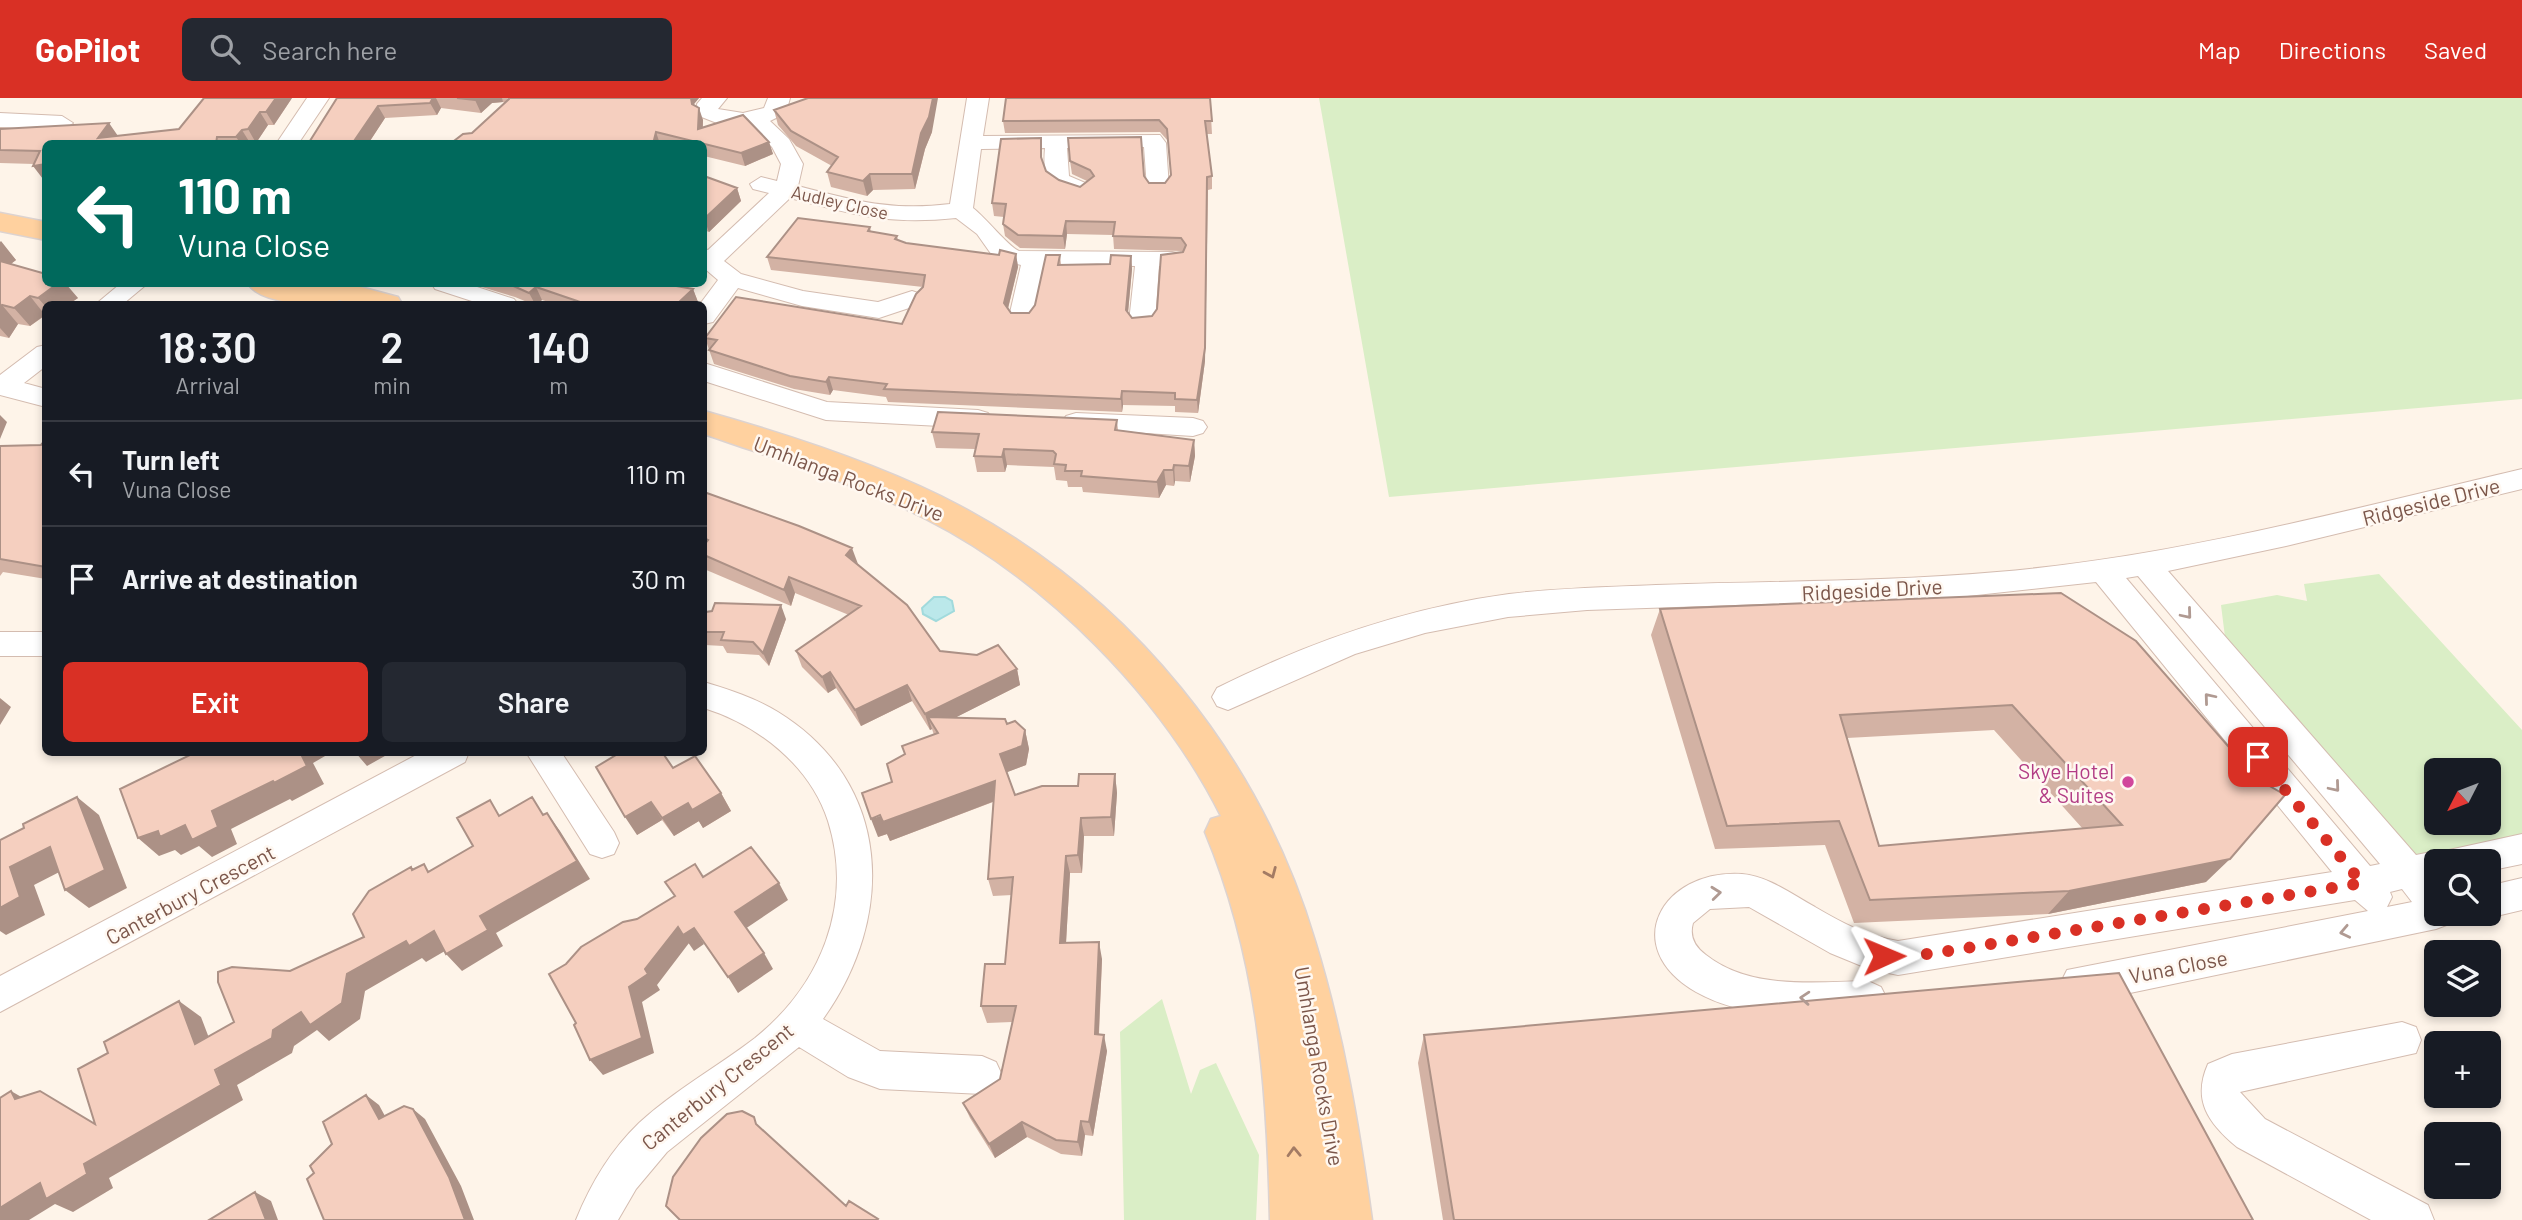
<!DOCTYPE html>
<html lang="en">
<head>
<meta charset="utf-8">
<style>
  :root { --surface:#171b24; --page:#242831; --text:#f1f3f6; --muted:#9ea1a6; --line:#363941; --accent:#d93025 }
  body { margin:0; font-family:Barlow,sans-serif; background:var(--page); color:var(--text); height:100vh; display:flex; flex-direction:column; font-size:26px; white-space:nowrap }
  * { box-sizing:border-box; margin:0 }
  p { font-size:23px; color:var(--muted) }
  .icon { flex:none; width:38px; height:38px; fill:none; stroke:currentColor; stroke-width:2; stroke-linecap:round; stroke-linejoin:round }
  .map { position:relative; flex:1; overflow:hidden }
  .drawer { position:absolute; left:42px; top:203px; width:665px; height:455px; display:flex; flex-direction:column; background:var(--surface); border-radius:10px; box-shadow:0 4px 10px #0003 }
  .drawer>* { flex:none }
  .guide { position:absolute; left:42px; top:42px; width:665px; height:147px; border-radius:10px; box-shadow:0 4px 10px #0003; background:#00695c; color:#fff; overflow:hidden }
  .needle { width:46px; rotate:228deg }
  .controls { position:absolute; left:2424px; top:660px; display:grid; gap:14px }
  .controls a { display:grid; place-items:center; width:77px; height:77px; border-radius:10px; background:var(--surface); box-shadow:0 4px 10px #0003; font-size:35px }
  .pin { position:absolute; display:grid; place-items:center; width:60px; height:60px; color:#fff; margin:-30px; border-radius:14px; box-shadow:0 4px 10px #0006 }
  .me { position:absolute; width:77px; margin:-38px; rotate:89deg; stroke-linejoin:round; filter:drop-shadow(0 0 5px #0008) }
  .turn { display:flex; align-items:center; gap:24px; height:147px; padding:0 21px; font-size:32px }
  .turn .icon { width:91px; height:91px; stroke-width:2.5 }
  .turn b { display:block; font-size:49px; line-height:60px }
  .eta { display:flex; justify-content:space-evenly; align-items:center; height:119px; text-align:center }
  .eta b { font-size:42px; font-weight:600; line-height:49px }
  .action { display:flex; gap:14px; margin-top:auto; padding:14px 21px }
  .action a { flex:1; height:80px; border-radius:10px; background:var(--accent); color:#fff; font-size:28px; font-weight:600; line-height:80px; text-align:center }
  .action a+a { background:var(--page); color:var(--text) }
  ul { padding:0; list-style:none }
  li { display:flex; align-items:center; gap:21px; height:105px; padding:0 21px; border-top:2px solid var(--line) }
  li div { flex:1 }
  li b { display:block; font-size:26px }
  li em { font-style:normal }
  header { display:flex; align-items:center; gap:42px; box-sizing:border-box; height:98px; padding:0 35px; background:var(--accent); color:#fff }
  header strong { font-size:33px }
  nav { display:flex; gap:38px; margin-inline-start:auto; font-size:24px }
  .search { width:490px; height:63px; background:var(--page); display:flex; align-items:center; gap:18px; box-sizing:border-box; padding:0 24px; border-radius:10px; color:var(--muted); font-size:26px }
  .map>svg:first-child { display:block }
  .green { fill:#daeec6; fill-rule:evenodd }
  .water { fill:#bbe8ea; stroke:#a1dadc; stroke-width:2 }
  .lines { fill:none; stroke-linecap:round; stroke-linejoin:round }
  .minor-casing { stroke:#d4bcb0; stroke-width:2 }
  .major-casing { stroke:#ddd3d0; stroke-width:3 }
  .minor { fill:#fff; fill-rule:evenodd }
  .major { fill:#ffd19f; fill-rule:evenodd }
  .wall { fill:#d3b2a4; fill-rule:evenodd }
  .shaded-wall { fill:#ac9186 }
  .building { fill:#f5cfbf; stroke:#ac9186; stroke-width:2; fill-rule:evenodd }
  .oneway { stroke:#b09a92 }
  .oneway2 { stroke:#a37b64 }
  .route { stroke:#d93025; stroke-width:12; stroke-dasharray:0 21.6 }
  .hotel-dot { fill:#d1479c; stroke:#fff8f1; stroke-width:2.5 }
  .labels { text-anchor:middle; dominant-baseline:central; stroke-width:5; stroke-linejoin:round; paint-order:stroke }
  .far-street-label { font-size:18px; fill:#7b564a; stroke:#fff8f1 }
  .street-label { font-size:21px; fill:#7b564a; stroke:#fff8f1 }
  .hotel-label { font-size:21px; fill:#b23c85; stroke:#fff8f1; text-anchor:end }
</style>
</head>
<body>
<header>
<strong>GoPilot</strong>
<div class="search"><svg class="icon" aria-label="search" viewBox="0 0 24 24"><circle cx="10" cy="10" r="6"/><path d="M15 15l6 6"/></svg>Search here</div>
<nav><a>Map</a><a>Directions</a><a>Saved</a></nav>
</header>
<div class="map">
<svg width="2522" height="1122" viewBox="0 0 2522 1122">
  <rect width="100%" height="100%" fill="#fef4e9"/>
  <!-- green -->
  <path class="green" d="M1319 0H2522V301L1389 399Z
    M2379 476 2522 632V760L2436 763 2409 778 2226 547 2221 507 2277 497 2307 503 2304 486ZM2436 672H2488V724H2436Z
    M1162 901 1191 996 1200 972 1216 965 1259 1057 1256 1122H1124L1120 934Z"/>
  <!-- water -->
  <path class="water" d="M934 499H945L952 503 954 513 936 523 923 516 922 510Z"/>
  <g class="lines">
    <!-- minor casing -->
    <g class="minor-casing">
      <path id="minor" d="M307 0H329L298 46H276Z
        M702 0H727L718 11 743 15 764 10 768 0H790L786 15 770 23 789 41 803 66 798 88C855 103 891 113 950 106L967 0H989L983 38 1160 37 1166 45 1169 90 1166 95H1150L1147 90 1144 49 1067 50 1069 78 1090 87 1093 92 1082 99C1050 91 1042 85 1045 50L981 51 973 110C986 120 1009 149 1019 153L1172 154 1181 156 1184 161 1181 166 1159 168 1155 224 1151 230H1133L1129 224 1135 168 1046 167 1035 219 1031 225H1013L1009 219 1021 167 994 160 977 136 956 120C888 127 854 117 790 100L724 163 741 176 803 193 878 204 912 193 921 196 924 201 921 206 879 220 802 208 738 190 713 224 704 226V206H700L718 182 704 170V151L708 152 769 95 753 91 750 86 761 79 777 83 781 66 772 49 750 27H722L699 18 697 6Z
        M0 15 62 18 73 25 62 32 0 29Z
        M120 186H147L123 206H96Z
        M432 186H468L514 201 518 206H481L435 191Z
        M46 247V268L24 285 46 291V309L0 297V277L37 249Z
        M704 265 827 304 978 312 988 315 992 321 988 327 978 330 826 322 704 283Z
        M1076 315 1193 320 1203 323 1207 329 1203 335 1193 338 1066 330 1062 324 1066 318Z
        M2522 371V391L2286 448 2168 473 2416 757 2436 753 2447 756 2449 752 2522 736V766L2488 773V763H2436V816H2454L2449 826 2436 831 2130 895 2080 901 2067 896 2061 884 2067 872 2368 813 2355 802 1898 877 1869 871 1830 855 1749 809 1710 811 1693 825C1689 839 1695 849 1706 857 1750 892 1815 884 1868 883L1881 889 1887 901 1881 913 1868 919C1810 919 1748 923 1696 894 1618 849 1662 771 1742 776 1768 778 1793 797 1815 809 1842 825 1867 838 1898 843L2332 774 2096 484 1949 500 1587 512 1508 519 1425 535 1355 556 1228 612 1217 608 1212 599 1217 590C1309 544 1406 510 1509 496 1558 490 1606 489 1656 487 1770 483 1884 484 1997 474 2175 459 2348 412 2522 371ZM2138 478 2380 766 2370 768 2126 480ZM2402 791 2412 804 2387 809 2392 799 2390 794Z
        M0 534H46V558H0Z
        M704 584C730 592 755 600 778 614 893 685 896 819 823 921L880 953 982 958 996 964 1002 977 996 990 982 996 880 991 848 979 799 949 667 1054 636 1091 618 1122H576C591 1085 610 1053 639 1025 675 992 717 969 755 940 821 887 854 806 828 723 810 667 758 627 704 610Z
        M422 654H469L465 664 0 914V878Z
        M526 654H561L614 734 619 745 614 756 602 760 590 756Z
        M2522 780V812L2488 820 2476 816H2488V788Z
        M2402 924 2416 929 2421 942 2416 955 2240 994 2265 1021 2428 1107 2434 1122H2371L2237 1049C2208 1025 2192 1002 2208 966L2232 956Z"/>
    </g>
    <!-- major casing -->
    <g class="major-casing">
      <path id="major" d="M0 115 46 124V142L0 133Z
        M248 186H293L304 189 302 186H349L398 199 402 206H355L338 202 341 206C317 206 263 208 248 186Z
        M704 313C786 336 885 368 960 408 1131 499 1260 658 1315 843 1343 934 1359 1027 1372 1122H1270C1267 986 1258 861 1205 734L1211 721 1221 718C1161 598 1046 482 926 421 855 385 778 362 704 336Z"/>
    </g>
    <!-- minor -->
    <use href="#minor" class="minor"/>
    <!-- major -->
    <use href="#major" class="major"/>
  </g>
  <!-- wall -->
  <path class="wall" d="M292 0 274 27H268L256 45 46 46 43 81 34 66 0 65V31L118 38 179 31Z
    M337 0H699L694 6 703 22V29L769 44 773 56 745 68 704 58V46H450L472 35 505 5 503 4 492 5 481 15 441 10 437 17 385 20 368 46H308Z
    M1210 0 1212 36H1207L1212 78V91L1208 92 1205 263 1198 315 1175 314V308L1123 307 1122 314 888 304 886 299 833 292 830 297 794 291 714 266 705 240 902 226 923 189 771 172 767 159 870 129 871 134 897 138 898 142 906 145 999 157 1016 156 1018 169 1008 211 1011 215H1029L1035 207 1060 157 1061 167 1110 166 1131 158 1132 171 1128 215 1132 220 1152 218 1157 211 1182 154V153L1114 151 1113 137 1067 136 1065 151 1020 150 1005 138 1003 126 1004 119 994 118 992 105 1042 53V63L1046 73 1059 82 1080 89 1087 83 1072 76 1070 63 1144 78 1149 85H1165L1171 77 1168 43 1160 34 1005 35 1003 23Z
    M774 12 932 34 925 51 915 91 873 92 867 98 831 89 827 74 832 68 796 48 778 27Z
    M704 78 737 90 741 103 709 134 704 132Z
    M0 144 16 162 11 166 78 200 69 206H46V217L30 228 18 226 9 240 0 238Z
    M472 186H665L693 191 698 204 696 206H555L542 202 537 206H532L515 199Z
    M1117 322 1118 332 1194 342 1195 358 1190 384 1175 383 1174 388 1166 387 1159 400 1083 394 1082 389H1068L1067 383 1056 382 1054 369 1007 367 1005 374H977L974 358 975 351 936 350 932 334Z
    M46 341V481L3 474 0 478V348L41 347Z
    M704 394 858 466 940 553 1017 571 1020 587 956 619 1007 626 1025 632 1029 651 1026 667 1007 674 1015 697 1078 688 1115 676 1117 695 1114 738H1084L1082 775H1070L1066 845 1102 861 1099 937 1107 953 1093 1038 1085 1037 1082 1058 1061 1056 1027 1039 995 1060 970 1020 963 1005 1000 981 1012 924 987 925 981 908 1005 866 1012 797 993 798 988 781 993 704 890 743 887 736 878 739 892 684 905 656 934 637 932 631 930 632 912 603 861 628 836 590 828 595 802 569 796 553 849 517 795 495 791 508 704 471Z
    M2061 495 2206 784 2048 816 1854 825 1825 747 1715 751 1651 537 1660 511ZM1994 632 2083 731 1879 748 1847 640Z
    M704 521H786L769 568 759 557 727 555 723 548 705 547 704 544Z
    M643 656 721 695 731 713 703 730 699 723 674 738 662 722 637 737Z
    M1424 937 2253 1122H1443L1418 965Z"/>
  <!-- shaded-wall -->
  <path class="shaded-wall" d="M276 0H292L274 27 266 14Z
    M433 0H436L441 10 437 17 430 5Z
    M478 0H502L503 4 492 5 481 15 475 2Z
    M691 0H699L694 6 696 18Z
    M933 0H938L932 34 925 51 915 91 912 76 921 35Z
    M378 8 385 20 368 46H352Z
    M699 10 703 22 702 44 698 31Z
    M260 14 268 27 256 45 248 31Z
    M109 25 118 38 98 40Z
    M242 32 250 45 249 46H241L236 39Z
    M656 34 660 46H653Z
    M769 44 773 56 745 68 741 55Z
    M46 66V81H43L33 68Z
    M870 76 873 92 867 98 863 83Z
    M1207 79 1205 263 1198 315 1197 302Z
    M737 90 741 103 709 134 704 121Z
    M1066 123 1067 136 1065 151 1063 138Z
    M1 143 16 162 0 174V144Z
    M1016 156 1018 169 1006 218 1004 205Z
    M1131 158 1132 171 1127 225 1126 212Z
    M57 186H66L78 200 69 206H46V209L38 200Z
    M536 189 542 202 537 206H535L529 195Z
    M693 191 698 204 696 206H677Z
    M30 198 45 217 30 228 14 210Z
    M2 207 18 226 9 240 0 230V210Z
    M829 279 833 292 830 297 826 284Z
    M1122 293 1123 307 1122 314 1121 301Z
    M0 317 7 324 0 341Z
    M1194 342 1195 358 1190 384 1189 368Z
    M1004 351 1007 367 1005 374 1002 359Z
    M1174 367 1175 383 1174 388 1173 372Z
    M1164 372 1166 387 1159 400 1157 384Z
    M852 450 858 466 846 457Z
    M789 479 795 495 791 508 784 492Z
    M781 507 786 521 769 568 763 555Z
    M1017 571 1020 587 935 630 928 619 932 631 930 632 925 616Z
    M830 574 836 590 828 595 822 579Z
    M907 587 912 603 861 628 855 612Z
    M0 600 11 609 0 627Z
    M1025 632 1029 651 1026 667 1005 675 1000 656Z
    M300 654H332L313 665 324 686 292 703 290 701 231 731 237 746 212 759 199 748 181 757 175 752 159 758 138 740 158 733 185 727 212 713Z
    M355 654H392L367 668Z
    M1115 676 1117 695 1114 738 1111 719Z
    M995 683 1000 701 890 743 887 736 878 739 871 721Z
    M721 695 731 713 703 730 692 712Z
    M77 699 99 717 127 790 89 810 65 792Z
    M651 704 662 722 637 737 625 719Z
    M688 705 699 723 674 738 662 720Z
    M547 715 560 733 590 781 496 835 503 848 462 873 446 856 480 818Z
    M1081 720 1084 738 1082 775 1078 757Z
    M50 749 73 767 34 787 45 817 6 837 0 833V810L10 769Z
    M1066 758 1070 775 1065 862 1060 845Z
    M2230 761 2206 784 2048 816 2069 793Z
    M779 785 788 802 745 831 735 814Z
    M678 829 689 845 657 887 660 892 642 904 654 955 603 977 590 962 629 889 645 871Z
    M694 830 704 846 694 853 683 837Z
    M434 833 450 850 426 864 422 860 365 893 360 921 329 943 317 932 294 948 292 955 237 987 243 1002 109 1080 113 1090 73 1114 55 1106 29 1122H0V1110L40 1085 84 1066 273 932 347 876 406 843Z
    M1099 844 1102 861 1098 952 1095 936Z
    M764 855 773 871 738 895 728 879Z
    M179 903 201 919 217 961 195 946Z
    M1104 937 1107 953 1093 1038 1089 1024Z
    M11 993 37 1008 15 1001Z
    M366 997 379 1007 392 1031 379 1021Z
    M413 1011 425 1021 461 1088 474 1122H465Z
    M1081 1023 1085 1037 1082 1058 1078 1044Z
    M1022 1024 1027 1039 995 1060 989 1046Z
    M255 1094 271 1103 278 1122H266Z"/>
  <!-- building -->
  <path class="building" d="M204 0H276L266 14H260L248 31 242 32 236 39H217L216 46H95L96 44 94 46H46V66L33 68 40 53 0 52V31L109 25 98 40 179 31Z
    M337 0H433L430 5 378 8 352 46H308Z
    M457 0H478L475 2Z
    M509 0H691L692 6 699 10 698 31 743 17 769 44 741 55 656 34 653 46H450L463 36 472 35 509 1Z
    M808 0H933L929 19 921 35 912 76H870L863 83 827 74 838 59 791 33 774 12Z
    M1006 0H1210L1212 23H1205L1212 78 1207 79 1205 250 1197 302 1175 301V295L1122 293 1121 301 884 291 887 286 829 279 826 284 790 278 709 252 717 242 705 240 736 199 902 226 916 196 923 189 925 177 767 159 798 120 870 129 868 133 897 138 895 141 906 145 999 157 1000 152 1016 156 1004 205 1011 215H1029L1035 207 1046 157H1060L1058 167 1110 166 1111 157 1131 158 1126 212 1132 220 1152 218 1157 211 1161 157 1183 154 1186 147 1181 140 1113 138 1115 124 1066 123 1063 138 1018 137 1003 126 1006 106 992 105 1001 41 1041 40V59L1046 73 1059 82 1080 89 1094 78 1090 72 1070 63 1068 40 1141 39 1144 78 1149 85H1165L1171 77 1167 31 1159 22 1003 23Z
    M704 78 737 90 704 121Z
    M0 163 46 176V186H57L38 200 30 198 14 210 2 207 0 210Z
    M509 186H665L693 191 677 206H585H586L536 189 529 195Z
    M938 314 1117 322 1115 332 1194 342 1189 368 1174 367 1173 372H1164L1157 384 1081 378 1082 373H1065L1066 367 1054 366 1056 356 1053 353 1004 351 1002 359 974 358 979 336 932 334Z
    M46 341V469L0 461V348L41 347Z
    M704 394 799 428 852 450 846 457 907 507 940 553 977 557 998 547 1017 571 925 616 907 587 855 612 830 574 822 579 796 553 861 508 789 479 784 492 704 457V447L708 442 704 440Z
    M2061 495 2136 543 2256 680 2285 697 2230 761 2069 793 1870 802 1839 723 1727 728 1660 511ZM2012 607 2122 727 1879 748 1840 617Z
    M715 505 781 507 763 555 753 544 721 542 724 534H704V521L706 514 712 513Z
    M928 619 1005 621 1007 626 1015 623 1025 632 1022 648 1000 656 1015 697 1042 688H1078L1079 676H1115L1111 719 1081 720 1078 757 1066 758 1060 845 1099 844 1095 936 1104 937 1089 1024 1081 1023 1078 1044 1056 1042 1022 1024 989 1046 963 1005 1000 981 1016 908H981L985 866H1005L1013 779 988 781 995 683 883 724 880 717 871 721 862 695 892 684 887 666 905 656 902 648 938 635Z
    M205 654H300L307 668 274 685 273 683 212 713 218 729 192 742 185 727 160 739 158 733 138 740 120 691 194 655 198 657Z
    M621 654H641L643 656 645 654H662L673 670 695 658 721 695 692 712 688 705 662 720 651 704 625 719 596 669Z
    M77 699 105 772 65 792 50 749 10 769 20 799 0 810V742L24 730 23 726Z
    M532 699 543 717 547 715 577 763 480 818 488 832 446 856 434 833 409 848 406 843 347 876 342 905 310 927 301 914 273 932 272 940 215 972 221 987 84 1066 87 1076 46 1101 40 1085 0 1110V1000L11 993 15 1001 40 993 95 1026 78 971 108 955 104 944 179 903 195 946 234 924 218 884V874L232 869 290 873 364 839 353 816 369 793 411 769 412 772 424 766 428 774 473 748 457 720 490 702 499 718Z
    M751 749 779 785 735 814 764 855 728 879 694 830 683 837 678 829 645 871 648 876 629 889 642 940 590 962 574 927 576 925 549 876 566 866 581 849 623 824 637 821 675 798 665 784 695 766 703 779Z
    M2119 875 2253 1122H1454L1424 937Z
    M366 997 379 1021 404 1008 413 1011 449 1079 465 1122H324L307 1081 314 1075 310 1068 332 1046 323 1024Z
    M742 1013 754 1019 756 1026 846 1108 849 1103 878 1121 877 1122H680L666 1108 673 1079 701 1040 727 1016Z
    M255 1094 266 1122H209Z"/>
  <!-- one-way arrows -->
  <defs><path id="oneway-chevron" d="M-2-3.5L2.5 0L-2 3.5" fill="none" stroke-width="1.6" stroke-linecap="round" stroke-linejoin="round" transform="scale(1.75)"/></defs>
  <g class="oneway">
    <use href="#oneway-chevron" transform="translate(2187 516) rotate(50)"/>
    <use href="#oneway-chevron" transform="translate(2209 600) rotate(-130)"/>
    <use href="#oneway-chevron" transform="translate(2335 689) rotate(50)"/>
    <use href="#oneway-chevron" transform="translate(1716 795) rotate(-6)"/>
    <use href="#oneway-chevron" transform="translate(2345 834) rotate(168)"/>
    <use href="#oneway-chevron" transform="translate(1805 900) rotate(-176)"/>
  </g>
  <g class="oneway2">
    <use href="#oneway-chevron" transform="translate(1271 775) rotate(67)"/>
    <use href="#oneway-chevron" transform="translate(1294 1054) rotate(-92)"/>
  </g>
  <g class="lines">
    <!-- route -->
    <path class="route" d="M1884 858 1898 860 1949 853 2362 785 2258 659"/>
  </g>
  <!-- markers -->
  <circle class="hotel-dot" cx="2128" cy="684" r="7"/>
  <g class="labels">
    <!-- far-street labels -->
    <g class="far-street-label">
      <text transform="translate(840 104) rotate(13)">Audley Close</text>
    </g>
    <!-- street labels -->
    <g class="street-label">
      <text transform="translate(849 380) rotate(21)">Umhlanga Rocks Drive</text>
      <text transform="translate(2431 403) rotate(-14)">Ridgeside Drive</text>
      <text transform="translate(1872 491) rotate(-3)">Ridgeside Drive</text>
      <text transform="translate(190 796) rotate(-28)">Canterbury Crescent</text>
      <text transform="translate(2178 868) rotate(-11)">Vuna Close</text>
      <text transform="translate(1320 968) rotate(80)">Umhlanga Rocks Drive</text>
      <text transform="translate(717 988) rotate(-39)">Canterbury Crescent</text>
    </g>
    <!-- hotel labels -->
    <g class="hotel-label">
      <text x="2114" y="672">Skye Hotel<tspan x="2114" dy="24">&amp; Suites</tspan></text>
    </g>
  </g>
</svg>
<div class="controls">
<a><svg class="needle" viewBox="-14 -14 28 28"><path d="M0-13l5 13h-10z" fill="#e53935"/><path d="M0 13l5-13h-10z" fill="#9ea1a6"/></svg></a>
<a><svg class="icon" aria-label="search" viewBox="0 0 24 24"><circle cx="10" cy="10" r="6"/><path d="M15 15l6 6"/></svg></a>
<a><svg class="icon" aria-label="layers" viewBox="0 0 24 24"><path d="M12 4l9 5-9 5-9-5zM3 14l9 5 9-5"/></svg></a>
<a>+</a>
<a>−</a>
</div>
<div class="pin" style="left:2258px;top:659px;background:#d93025"><svg class="icon" aria-label="arrive" viewBox="0 0 24 24"><path d="M6 21V4h12l-3 4 3 4H6"/></svg></div>
<svg class="me" style="left:1884px;top:858px" viewBox="-20 -20 40 40"><path d="M0-17L14 15 0 8-14 15z" fill="#d93025" stroke="#fff" stroke-width="4"/></svg>
<div class="guide">
<div class="turn"><svg class="icon" aria-label="left" viewBox="0 0 24 24"><path d="M17 20v-9H6M10 6l-5 5 5 5"/></svg><div><b>110 m</b>Vuna Close</div></div>
</div>
<section class="drawer">
<div class="eta">
<div><b>18:30</b><p>Arrival</p></div>
<div><b>2</b><p>min</p></div>
<div><b>140</b><p>m</p></div>
</div>
<ul>
<li><svg class="icon" aria-label="left" viewBox="0 0 24 24"><path d="M17 20v-9H6M10 6l-5 5 5 5"/></svg><div><b>Turn left</b><p>Vuna Close</p></div><em>110 m</em></li>
<li><svg class="icon" aria-label="arrive" viewBox="0 0 24 24"><path d="M6 21V4h12l-3 4 3 4H6"/></svg><div><b>Arrive at destination</b></div><em>30 m</em></li>
</ul>
<div class="action"><a>Exit</a><a>Share</a></div>
</section>
</div>
</body>
</html>
